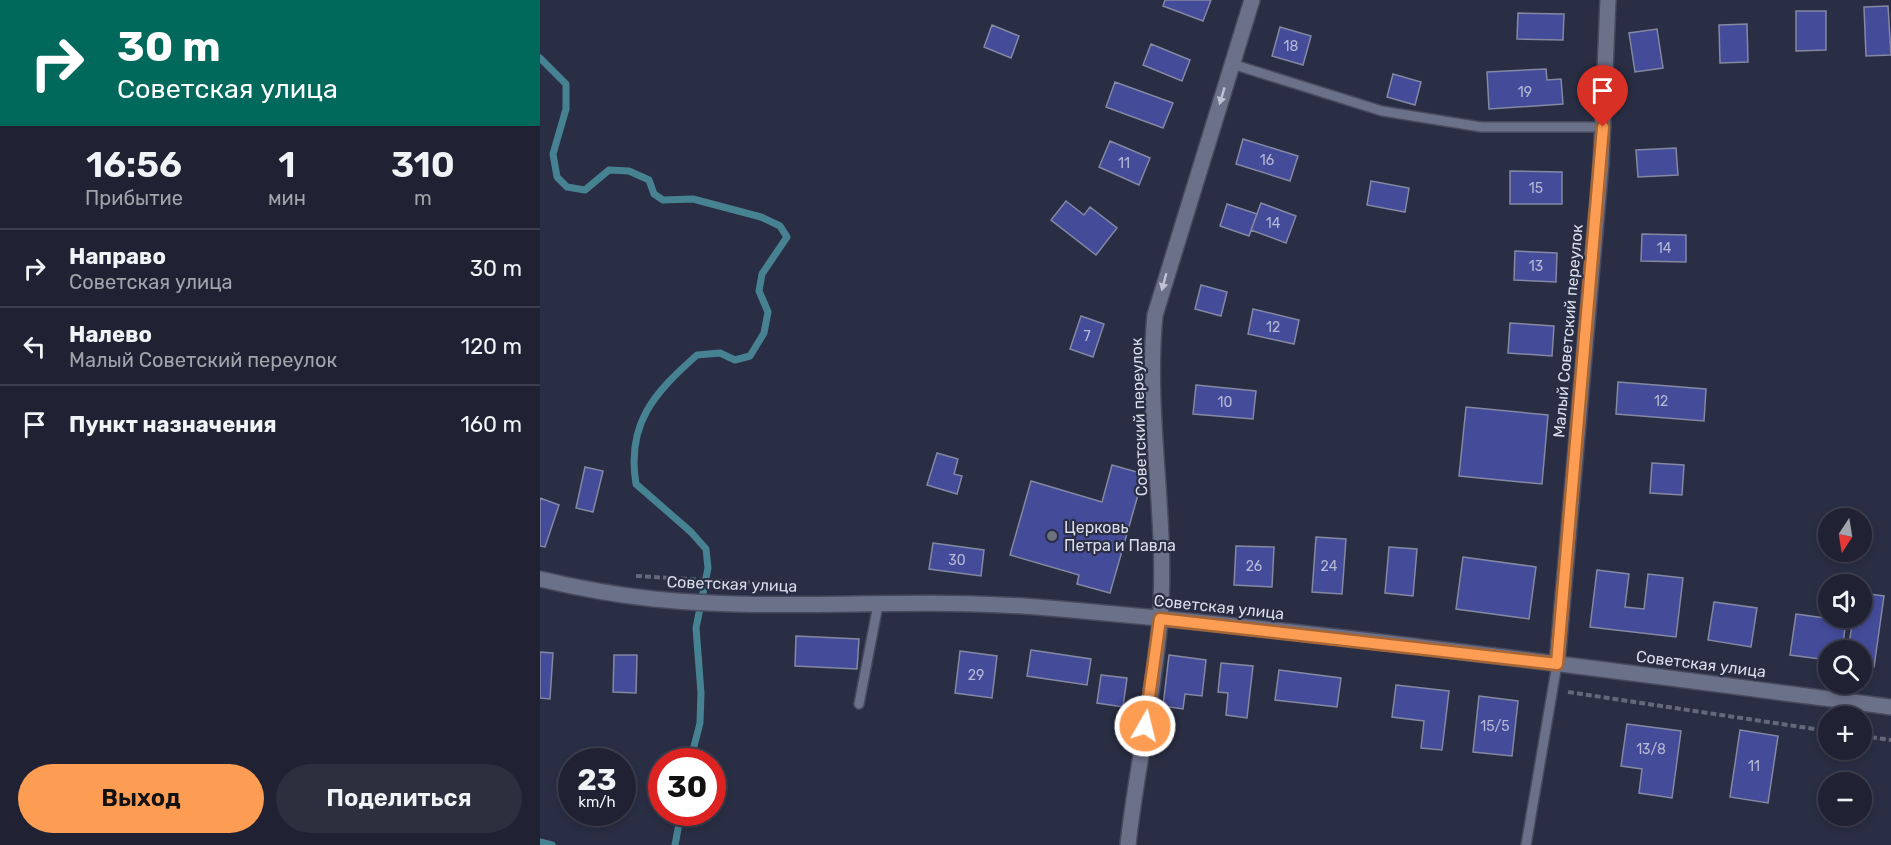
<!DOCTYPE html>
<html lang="ru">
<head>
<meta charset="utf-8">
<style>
  :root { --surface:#202233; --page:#2d2f3f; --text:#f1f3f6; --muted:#a2a4ac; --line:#3d3f4e; --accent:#fc9d53 }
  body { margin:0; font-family:Rubik,sans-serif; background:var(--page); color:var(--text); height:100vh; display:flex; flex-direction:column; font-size:22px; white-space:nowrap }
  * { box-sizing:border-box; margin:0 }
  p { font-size:20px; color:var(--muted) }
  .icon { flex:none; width:33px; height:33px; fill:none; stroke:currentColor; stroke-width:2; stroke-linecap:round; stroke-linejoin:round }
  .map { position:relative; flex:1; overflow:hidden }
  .sheet { display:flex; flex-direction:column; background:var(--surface); width:540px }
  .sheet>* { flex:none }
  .banner { background:#00695c; color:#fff; overflow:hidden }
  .needle { width:39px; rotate:192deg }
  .tools { position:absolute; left:1278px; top:508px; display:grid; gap:12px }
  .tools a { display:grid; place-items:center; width:54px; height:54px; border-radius:50%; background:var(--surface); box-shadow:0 3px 9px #0003,0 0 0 2px var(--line); font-size:30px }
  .speed { position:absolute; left:18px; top:748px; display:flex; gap:12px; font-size:30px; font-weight:700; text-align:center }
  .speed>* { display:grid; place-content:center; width:78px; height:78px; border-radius:50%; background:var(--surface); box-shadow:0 3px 9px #0003,0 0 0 2px var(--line); line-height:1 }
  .speed small { font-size:15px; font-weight:400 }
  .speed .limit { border:9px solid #d22; background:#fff; color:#111 }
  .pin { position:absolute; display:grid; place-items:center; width:51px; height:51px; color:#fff; margin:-62px -26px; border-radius:50% 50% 50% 0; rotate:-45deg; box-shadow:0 0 6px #0007 }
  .pin .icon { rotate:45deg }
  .me { position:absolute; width:66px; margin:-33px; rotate:8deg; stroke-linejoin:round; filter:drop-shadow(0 0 4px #0008) }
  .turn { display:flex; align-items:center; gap:21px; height:126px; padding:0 18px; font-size:27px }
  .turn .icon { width:78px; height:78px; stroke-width:2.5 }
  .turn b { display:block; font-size:42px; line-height:51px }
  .eta { display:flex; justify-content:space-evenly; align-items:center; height:102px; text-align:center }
  .eta b { font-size:36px; font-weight:600; line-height:42px }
  .button { display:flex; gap:12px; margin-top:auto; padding:12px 18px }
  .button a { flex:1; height:69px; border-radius:36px; background:var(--accent); color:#111; font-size:24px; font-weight:600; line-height:69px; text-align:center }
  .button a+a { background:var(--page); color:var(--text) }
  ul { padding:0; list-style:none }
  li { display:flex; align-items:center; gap:18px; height:78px; padding:0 18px; border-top:2px solid var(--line) }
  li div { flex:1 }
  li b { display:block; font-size:22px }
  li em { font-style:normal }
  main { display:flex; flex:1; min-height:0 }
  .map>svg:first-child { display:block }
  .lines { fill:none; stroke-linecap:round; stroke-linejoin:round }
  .stream { stroke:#478292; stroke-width:7 }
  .building { fill:#444b99; stroke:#8388a3; stroke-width:1.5 }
  .lane-casing { stroke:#47495c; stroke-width:12 }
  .street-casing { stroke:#47495c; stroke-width:18 }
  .secondary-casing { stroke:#47495c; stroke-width:18 }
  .path { stroke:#64687b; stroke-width:4; stroke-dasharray:6 3; stroke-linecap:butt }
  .lane { stroke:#6c718a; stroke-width:9 }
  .street { stroke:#6c718a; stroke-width:15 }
  .secondary { stroke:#6c718a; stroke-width:15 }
  .oneway { fill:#bec2d3 }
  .route-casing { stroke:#a46636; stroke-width:15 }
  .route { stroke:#fc9d53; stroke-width:10 }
  .worship-dot { fill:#6b7280; stroke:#2a2e44; stroke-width:2 }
  .labels { text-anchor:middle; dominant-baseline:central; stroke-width:4.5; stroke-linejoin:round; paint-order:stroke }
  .number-label { font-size:14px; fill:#b4b8d6 }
  .street-label { font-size:16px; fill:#daddeb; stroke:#2a2e44 }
  .poi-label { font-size:16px; fill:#daddeb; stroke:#2a2e44; text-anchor:start }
</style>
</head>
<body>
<main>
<section class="sheet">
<div class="banner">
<div class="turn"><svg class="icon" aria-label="right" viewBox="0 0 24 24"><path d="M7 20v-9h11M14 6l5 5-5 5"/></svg><div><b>30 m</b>Советская улица</div></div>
</div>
<div class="eta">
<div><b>16:56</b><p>Прибытие</p></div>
<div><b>1</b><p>мин</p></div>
<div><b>310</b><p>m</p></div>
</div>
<ul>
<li><svg class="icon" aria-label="right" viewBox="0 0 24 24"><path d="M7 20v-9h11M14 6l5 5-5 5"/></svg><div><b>Направо</b><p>Советская улица</p></div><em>30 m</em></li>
<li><svg class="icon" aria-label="left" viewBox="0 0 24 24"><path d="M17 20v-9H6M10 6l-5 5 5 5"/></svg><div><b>Налево</b><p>Малый Советский переулок</p></div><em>120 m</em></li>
<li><svg class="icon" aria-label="arrive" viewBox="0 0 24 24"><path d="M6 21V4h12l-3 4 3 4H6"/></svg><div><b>Пункт назначения</b></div><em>160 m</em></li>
</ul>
<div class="button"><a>Выход</a><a>Поделиться</a></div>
</section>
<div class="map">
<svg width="1351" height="845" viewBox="0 0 1351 845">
  <rect width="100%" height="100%" fill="#2a2e44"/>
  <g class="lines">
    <!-- stream -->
    <path class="stream" d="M0 58 26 84V109L13 154 17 177 27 187 45 190 69 170 89 171 109 180 114 194 123 200 153 199 221 217 240 226 247 237 222 274 219 291 228 312 224 333 210 356 195 360 180 353 157 355C114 393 86 424 96 484L151 532 166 549 168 568 156 628 161 693 160 723 150 762
      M0 842 12 845
      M135 845 141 813"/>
  </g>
  <!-- building -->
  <path class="building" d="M625 0H671L663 21 623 6Z
    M1348 6 1351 55 1326 56 1324 7Z
    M1256 11H1286V50L1256 51Z
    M978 13 1024 14 1023 40 977 39Z
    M1207 24 1208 62 1180 63 1179 25Z
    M452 25 479 36 471 58 444 47Z
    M740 27 771 36 763 65 732 56Z
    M1117 29 1123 68 1095 72 1089 33Z
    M611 44 650 60 642 81 603 65Z
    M1006 69 1007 80 1021 79 1023 104 949 109 947 72Z
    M853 74 881 82 875 105 847 97Z
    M575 82 633 103 623 128 566 107Z
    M703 139 758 156 750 181 696 164Z
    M570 141 610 158 599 185 559 167Z
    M1136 148 1138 175 1098 177 1096 150Z
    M970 171 1022 172V204H970Z
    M831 181 869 188 865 212 827 205Z
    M526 201 544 215 550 207 577 228 556 255 511 220Z
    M721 203 756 216 746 243 711 230Z
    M687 204 717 214 709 236 680 226Z
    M1102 234 1146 235V262L1101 261Z
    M975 251 1017 253 1016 282 974 280Z
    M661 285 687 292 681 316 655 309Z
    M713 309 759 320 754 344 708 334Z
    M541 316 564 324 553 357 530 349Z
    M970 323 1014 326 1012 356 968 353Z
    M1078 382 1166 389 1164 421 1076 414Z
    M656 385 716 391 713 419 653 414Z
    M926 407 1008 415 1002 484 919 476Z
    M397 453 418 459 414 474 422 476 417 494 387 485Z
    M1112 463 1144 465 1142 495 1110 493Z
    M572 465 604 474 570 593 537 584 539 575 470 555 491 481 562 502Z
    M45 467 63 471 53 512 36 508Z
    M0 498 19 505 5 547 0 546Z
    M776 537 806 539 802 594 772 592Z
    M393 543 444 550 441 576 389 569Z
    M696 546 734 547 732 587 694 585Z
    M849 547 877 549 873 596 845 593Z
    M923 557 996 567 989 619 916 609Z
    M1057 570 1089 574 1085 607 1104 609 1108 574 1143 578 1136 637 1050 627Z
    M1322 593 1344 596 1334 667 1322 666V651H1308L1313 618H1322Z
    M1174 602 1217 608 1211 647 1168 640Z
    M1256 614 1306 621 1302 651H1288V660L1250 655Z
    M256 636 319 639 317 669 255 666Z
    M491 650 551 659 547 685 487 676Z
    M420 651 457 656 452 698 415 693Z
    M0 652 13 653 10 699 0 698Z
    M74 655H97L96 693 73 692Z
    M629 655 666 660 662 696 645 694 643 709 623 706Z
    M681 663 713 666 707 718 686 715 688 693 678 692Z
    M739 670 801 678 797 707 735 700Z
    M561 675 587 678 583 707 557 703Z
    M856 685 909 691 902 750 881 748 884 721 852 717Z
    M939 696 978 701 972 756 933 752Z
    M1087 724 1141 731 1132 798 1099 793 1102 769 1081 766Z
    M1200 730 1238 736 1228 803 1190 797Z"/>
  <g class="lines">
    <!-- lane casing -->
    <g class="lane-casing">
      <path id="lane" d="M692 64 842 111 941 127H1063
        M319 704 338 605
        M986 845 1017 664"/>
    </g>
    <!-- street casing -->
    <g class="street-casing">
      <path id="street" d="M1017 664 1061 164 1068 0
        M588 845C596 770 614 695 620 620 628 518 605 416 615 315L712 0"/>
    </g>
    <!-- secondary casing -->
    <g class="secondary-casing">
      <path id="secondary" d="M0 579C38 588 76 595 114 599 241 612 370 597 497 607 782 631 1067 670 1351 707"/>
    </g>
    <!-- path -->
    <path class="path" d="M96 576 235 584
      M1028 692 1288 731
      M1322 736 1351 740"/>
    <!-- lane -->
    <use href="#lane" class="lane"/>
    <!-- street -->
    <use href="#street" class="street"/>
    <!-- secondary -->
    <use href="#secondary" class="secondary"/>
  </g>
  <!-- one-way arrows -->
  <defs><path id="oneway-solid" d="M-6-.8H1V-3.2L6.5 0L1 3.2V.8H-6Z" transform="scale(1.5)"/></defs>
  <g class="oneway">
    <use href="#oneway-solid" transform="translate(682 96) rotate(107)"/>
    <use href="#oneway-solid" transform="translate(624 282) rotate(105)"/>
  </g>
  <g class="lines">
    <!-- route casing -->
    <g class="route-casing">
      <path id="route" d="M605 726 620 619 1017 664 1063 127"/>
    </g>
    <!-- route -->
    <use href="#route" class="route"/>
  </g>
  <!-- markers -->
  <circle class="worship-dot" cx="512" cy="536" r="6"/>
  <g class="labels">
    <!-- number labels -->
    <g class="number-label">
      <text x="751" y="46">18</text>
      <text x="985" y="92">19</text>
      <text x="727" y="160">16</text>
      <text x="584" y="163">11</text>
      <text x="996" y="188">15</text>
      <text x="733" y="223">14</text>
      <text x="1124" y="248">14</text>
      <text x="996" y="266">13</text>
      <text x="733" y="327">12</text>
      <text x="547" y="336">7</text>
      <text x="1121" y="401">12</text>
      <text x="685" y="402">10</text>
      <text x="417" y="560">30</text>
      <text x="714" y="566">26</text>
      <text x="789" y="566">24</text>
      <text x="436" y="675">29</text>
      <text x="955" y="726">15/5</text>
      <text x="1111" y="749">13/8</text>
      <text x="1214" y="766">11</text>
    </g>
    <!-- street labels -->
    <g class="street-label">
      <text transform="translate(1028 331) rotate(-85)">Малый Советский переулок</text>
      <text transform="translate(599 417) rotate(-92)">Советский переулок</text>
      <text transform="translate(192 584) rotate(2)">Советская улица</text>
      <text transform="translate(679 607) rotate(6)">Советская улица</text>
      <text transform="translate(1161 664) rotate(7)">Советская улица</text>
    </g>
    <!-- poi labels -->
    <g class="poi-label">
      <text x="524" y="527">Церковь<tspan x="524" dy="18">Петра и Павла</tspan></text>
    </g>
  </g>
</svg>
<div class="tools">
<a><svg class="needle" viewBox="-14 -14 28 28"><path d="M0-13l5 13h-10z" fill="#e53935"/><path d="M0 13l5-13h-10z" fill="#a2a4ac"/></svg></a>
<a><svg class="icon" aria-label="sound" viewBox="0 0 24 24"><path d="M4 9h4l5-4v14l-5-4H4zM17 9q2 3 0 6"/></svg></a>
<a><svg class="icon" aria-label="search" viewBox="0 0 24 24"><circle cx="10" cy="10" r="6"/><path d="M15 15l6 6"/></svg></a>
<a>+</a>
<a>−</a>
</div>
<div class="speed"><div>23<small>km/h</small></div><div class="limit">30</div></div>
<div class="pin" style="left:1063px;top:127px;background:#d93025"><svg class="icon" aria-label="arrive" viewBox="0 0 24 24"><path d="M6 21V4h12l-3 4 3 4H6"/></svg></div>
<svg class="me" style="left:605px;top:726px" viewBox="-20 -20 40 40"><circle r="17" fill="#fc9d53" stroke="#fff" stroke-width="3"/><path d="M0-11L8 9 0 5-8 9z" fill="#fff"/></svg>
</div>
</main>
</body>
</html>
